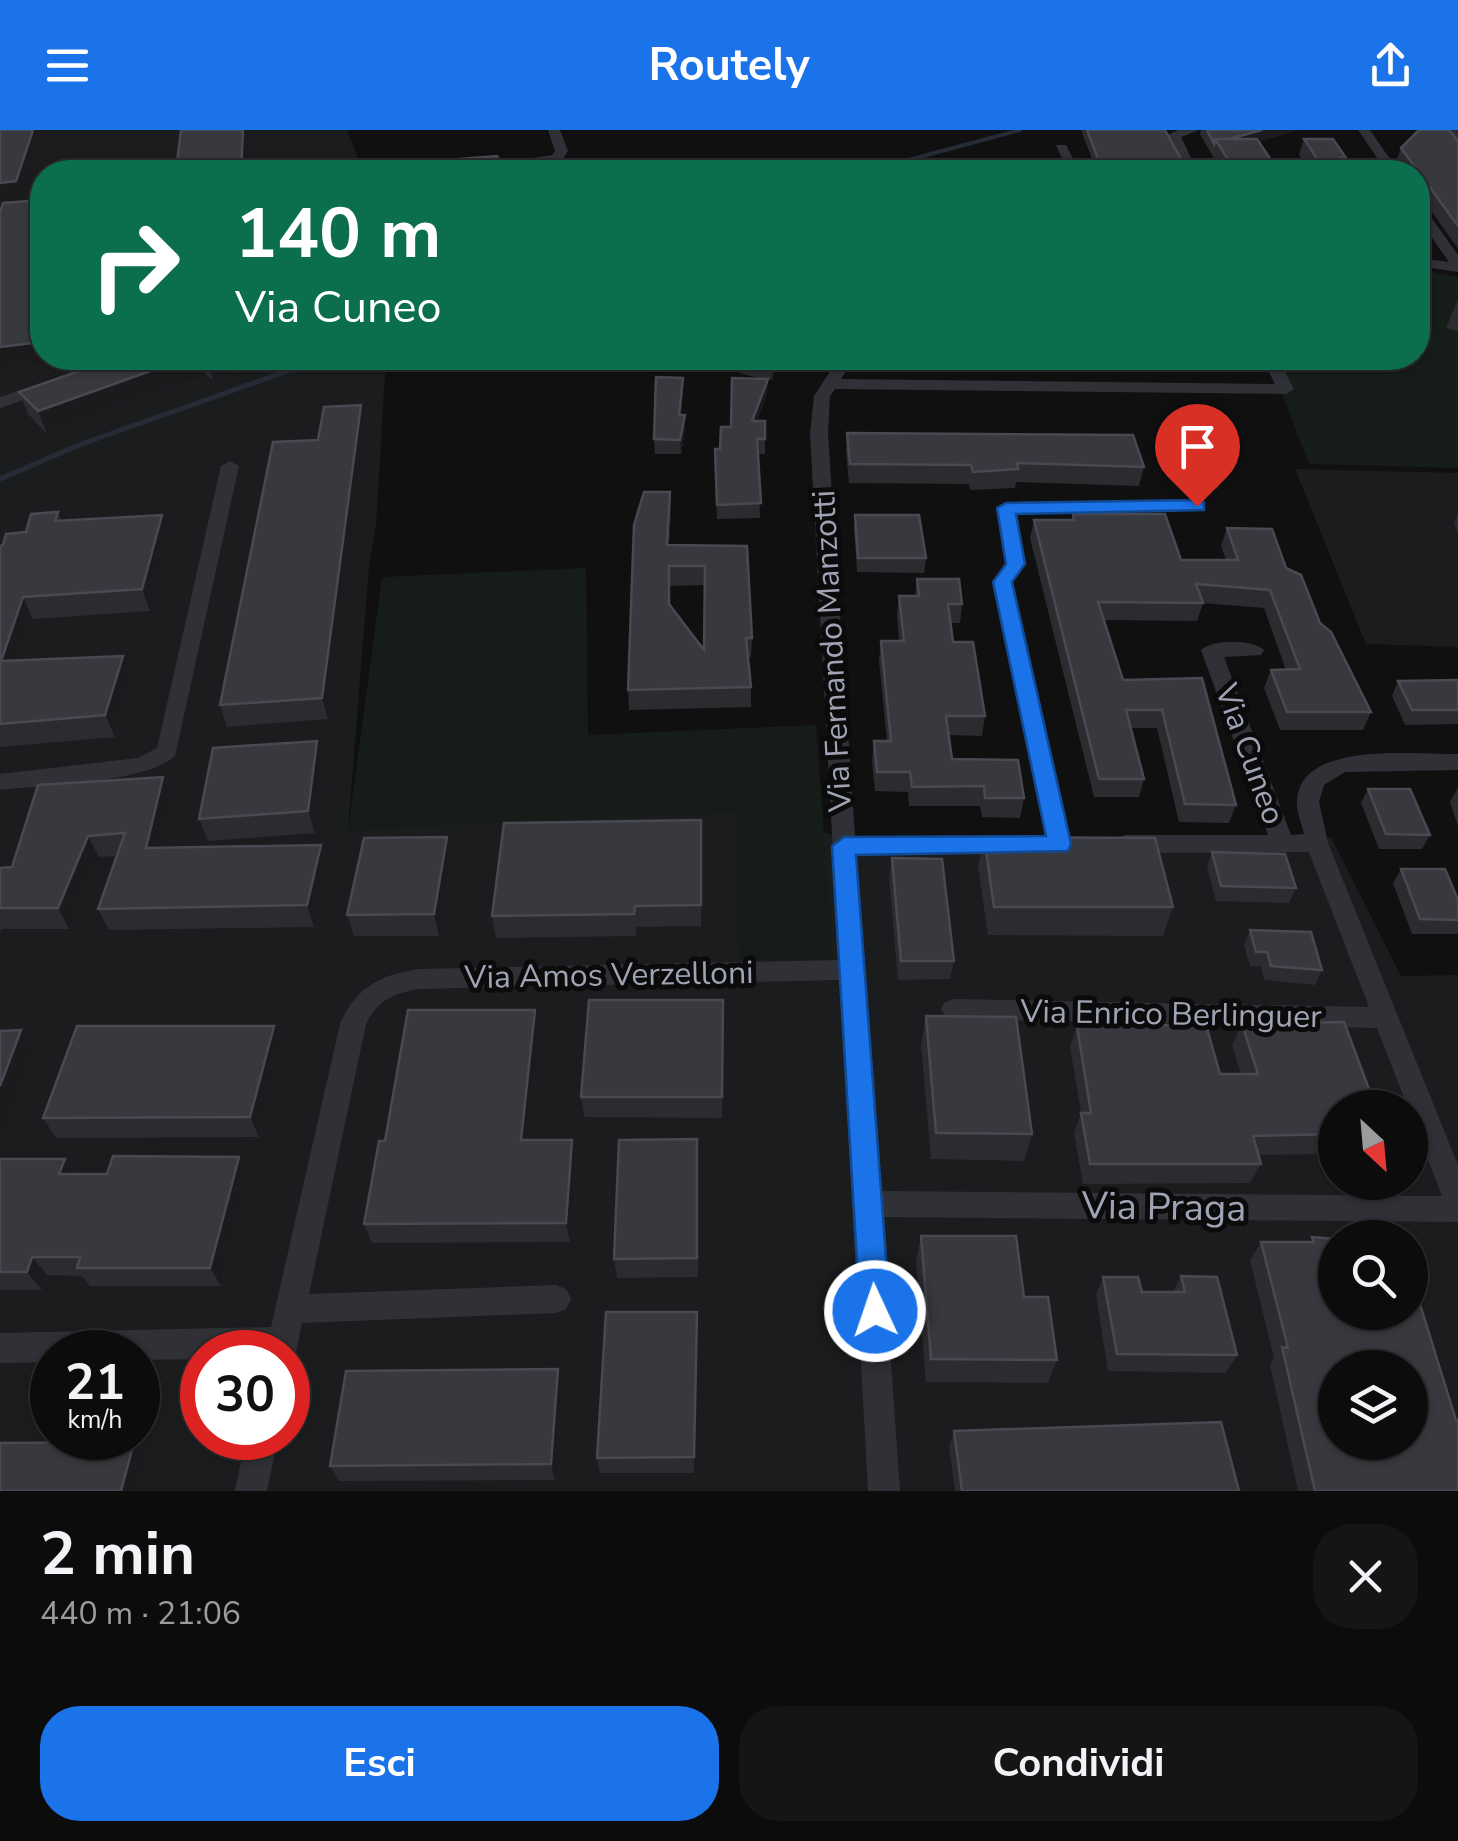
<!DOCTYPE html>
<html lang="it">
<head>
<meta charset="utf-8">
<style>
  :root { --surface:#0c0c0d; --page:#151516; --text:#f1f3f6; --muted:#9a9b9d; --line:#2c2c2e; --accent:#1a73e8 }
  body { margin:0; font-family:"Nunito Sans",sans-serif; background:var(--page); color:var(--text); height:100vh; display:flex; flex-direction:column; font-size:38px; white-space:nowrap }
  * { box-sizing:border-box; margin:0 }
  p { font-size:32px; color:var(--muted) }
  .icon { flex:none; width:55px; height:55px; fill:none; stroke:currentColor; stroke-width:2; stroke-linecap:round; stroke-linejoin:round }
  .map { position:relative; height:1361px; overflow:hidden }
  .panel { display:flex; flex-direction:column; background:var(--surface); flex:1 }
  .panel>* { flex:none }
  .banner { position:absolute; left:30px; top:30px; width:1400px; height:210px; border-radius:40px; box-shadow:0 2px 8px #0004,0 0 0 2px var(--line); background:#0b6e4f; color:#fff; overflow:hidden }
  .needle { width:65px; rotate:154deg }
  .controls { position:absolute; left:1318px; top:960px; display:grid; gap:20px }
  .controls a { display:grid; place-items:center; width:110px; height:110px; border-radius:50%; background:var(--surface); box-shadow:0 2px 8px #0004,0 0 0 2px var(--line); font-size:50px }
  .speed { position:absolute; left:30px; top:1200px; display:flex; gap:20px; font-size:50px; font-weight:700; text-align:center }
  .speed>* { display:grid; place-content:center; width:130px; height:130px; border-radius:50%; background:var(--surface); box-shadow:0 2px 8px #0004,0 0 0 2px var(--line); line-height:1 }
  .speed small { font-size:25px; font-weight:400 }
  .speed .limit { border:15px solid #d22; background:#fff; color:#111 }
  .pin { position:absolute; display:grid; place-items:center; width:85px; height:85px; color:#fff; margin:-102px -42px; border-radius:50% 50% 50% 0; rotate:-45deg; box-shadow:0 0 10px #0007 }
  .pin .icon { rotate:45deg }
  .me { position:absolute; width:110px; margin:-55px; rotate:357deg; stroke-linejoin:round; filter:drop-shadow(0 0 8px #0008) }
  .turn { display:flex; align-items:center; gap:35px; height:210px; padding:0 40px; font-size:45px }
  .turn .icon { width:130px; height:130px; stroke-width:2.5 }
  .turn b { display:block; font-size:70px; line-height:85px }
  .round { display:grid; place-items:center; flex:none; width:105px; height:105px; border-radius:40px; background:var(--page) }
  .summary { display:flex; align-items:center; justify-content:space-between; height:170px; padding:0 40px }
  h1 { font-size:60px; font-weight:700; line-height:75px }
  .action { display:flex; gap:20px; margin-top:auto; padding:20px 40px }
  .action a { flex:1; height:115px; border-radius:40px; background:var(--accent); color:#fff; font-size:40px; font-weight:700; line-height:115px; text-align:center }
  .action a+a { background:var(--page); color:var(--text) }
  header { display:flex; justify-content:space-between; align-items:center; height:130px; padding:0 40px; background:var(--accent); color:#fff; font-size:45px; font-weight:700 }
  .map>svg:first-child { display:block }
  .built { fill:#1b1c1e; fill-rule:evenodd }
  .green { fill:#161c18 }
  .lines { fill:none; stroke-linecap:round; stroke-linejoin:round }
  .stream-far1 { stroke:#252c36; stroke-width:4 }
  .stream { stroke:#252c36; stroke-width:5 }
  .street { fill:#303137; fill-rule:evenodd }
  .wall { fill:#2c2c30; fill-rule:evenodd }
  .shaded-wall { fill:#1b1b1e }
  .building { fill:#38393e; stroke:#484951; stroke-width:2.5; fill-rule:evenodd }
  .route { fill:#1a73e8; stroke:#114b97; stroke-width:2.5 }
  .labels { text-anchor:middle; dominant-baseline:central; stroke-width:10; stroke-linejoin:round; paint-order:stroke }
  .street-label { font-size:32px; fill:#9fa3b4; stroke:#0b0b0c }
  .near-street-label { font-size:38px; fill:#9fa3b4; stroke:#0b0b0c }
</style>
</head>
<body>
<header><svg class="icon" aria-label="menu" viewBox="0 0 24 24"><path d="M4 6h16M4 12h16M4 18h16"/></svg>Routely<svg class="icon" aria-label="share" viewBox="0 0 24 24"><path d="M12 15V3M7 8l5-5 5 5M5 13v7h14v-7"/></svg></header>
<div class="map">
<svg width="1458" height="1361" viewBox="0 0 1458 1361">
  <rect width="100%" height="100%" fill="#101011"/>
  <!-- built -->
  <path class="built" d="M0 0H347L363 41 588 30 591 42H42V228H386L376 396 369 437 348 700 736 671 852 712 1331 707 1401 846 1458 845V1361H0ZM1335 978H1410V1052H1335ZM1335 1108H1410V1182H1335ZM52 1222H138V1308H52ZM202 1222H288V1308H202ZM1335 1238H1410V1312H1335Z
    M1295 339 1458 343V517L1366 514Z"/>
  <!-- green -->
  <path class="green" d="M1418 139 1458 147V338L1309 334 1268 228H1418Z
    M586 438 588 605 816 595 833 828 739 829 736 682 348 700 382 447Z"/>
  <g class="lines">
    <!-- stream-far1 -->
    <path class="stream-far1" d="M864 42 1020 0
      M314 232 325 228"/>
    <!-- stream -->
    <path class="stream" d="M0 349 79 315 321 229"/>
    <!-- street -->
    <path class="street" d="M548 0H560L568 21 563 29 568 35 555 42 527 40V29L552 25 555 21ZM543 32 551 33 553 34 539 35Z
      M1178 0H1199L1181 7 1198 42H1186L1168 5Z
      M1358 0H1370L1399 42H1387Z
      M1056 15H1066L1080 42H1068Z
      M1418 75 1423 76 1458 125V142L1418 136V128L1449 132 1418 88Z
      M839 228H855L841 249 1275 254 1262 228H1278L1294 259 1286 264 835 259 830 266 828 304 855 707 1013 706 1021 709 1025 715 1021 721 1013 724 856 725 880 1061 1442 1066 1377 898 954 889 945 886 941 879 945 872 954 869 1369 877 1309 722 1125 723 1117 720 1114 714 1117 708 1125 705H1268L1201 520C1213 509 1252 509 1264 520L1261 525 1224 527 1291 705 1304 704C1302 695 1297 684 1297 674 1296 609 1416 625 1458 624V640L1345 642 1324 655 1319 672 1328 713 1458 1035V1092L881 1087 900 1361H868L840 850 419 859C395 863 377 870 366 894L309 1164 556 1155 566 1159 571 1169 566 1179 556 1183 302 1193 296 1222 288 1234V1222H202V1229L138 1230V1222H52V1232L0 1233V1203L271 1197 340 894C356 857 380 845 419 839L839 830 810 304 814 266Z
      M48 251 56 256 54 259 0 278V267Z
      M230 331 239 336 175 626C146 653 42 655 0 660V644L138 628 157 618 221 336Z
      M1197 371 1203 372V380L1016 383 1024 434 1012 452 1072 715 1068 721H1052L992 452 1006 434 997 378 1006 373Z
      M246 1308H278L267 1361H235Z"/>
  </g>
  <!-- wall -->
  <path class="wall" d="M1081 0H1165L1188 42H1097Z
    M1201 0H1298L1258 12 1279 42H1222L1200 4Z
    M1419 0H1458V119L1418 62V42H1404L1396 32 1401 18Z
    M1304 9 1346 28 1344 34 1350 42H1310L1299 25Z
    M1458 169V201L1446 198Z
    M116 228H278L213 250 206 245 47 304 28 284 19 262Z
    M664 228H691L687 232Z
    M741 228H780L772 250 768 249 767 263 757 291H765V324H758L760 388 717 389 715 319H720L731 297 763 249 739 243Z
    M1229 228H1260L1258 234H1232Z
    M683 261 681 285 685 299 681 324H655L654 309Z
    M366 296 328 589 227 597 220 575 318 310Z
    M847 303 1144 337 1139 356 1016 352 1015 358 970 360 969 354 849 353 846 322Z
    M1184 319 1225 339 1218 359 1189 357 1180 333Z
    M58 382 61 391 162 385 169 406 150 481 33 489 19 530 131 548 115 607 0 617V416L26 402Z
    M671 382 669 415 747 416 752 508 751 527H748L751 557V577L629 580 628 560ZM705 455 704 520 670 475V456Z
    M1458 382V403L1454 393Z
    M1073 384 1181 430H1226L1221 416 1227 398 1286 438 1371 582 1363 600H1280L1264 558 1271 540H1286L1264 478 1203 473 1197 491 1104 490 1123 550 1202 548 1236 675 1229 693 1179 692 1157 598H1130L1144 649 1139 667H1094L1030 408 1034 390H1071Z
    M855 385 926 428 924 443 857 442 854 399Z
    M917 449 962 474 960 493H950L953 512 985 586 982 606 949 605 952 629 1024 668 1020 688 982 687 980 676H909L908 662 875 661 872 630 874 611H887L879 531 881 511H899L897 485 899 466H915Z
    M1458 550V594L1405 595 1392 566 1398 551Z
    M323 633 315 703 208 711 199 689Z
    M163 647 172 669 161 717 321 715 328 736 314 797 109 800 98 779 117 726 99 727 69 799H2L0 803V738L12 737Z
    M1458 657V696L1450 672Z
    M1368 659 1430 705 1422 719H1379L1361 673Z
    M701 690V796L636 797V806L496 808 492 786Z
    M984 707 1173 777 1163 806 988 805 978 736Z
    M1212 722 1296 758 1289 773 1216 771 1207 737Z
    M892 728 954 831 950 849 898 850 889 747Z
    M451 729 439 806H354L347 785Z
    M1401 739 1458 770V804H1412L1393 753Z
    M1250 800 1322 840 1315 855 1264 850 1261 836H1250L1244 815Z
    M723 870 722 988 584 987 581 967Z
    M535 880 539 901 527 1010H572L576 1030 570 1112 372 1113 364 1094 385 1011Z
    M926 886 1032 1004 1024 1031 931 1029 921 913Z
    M1242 894 1335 978V1024L1258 1025 1261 1034 1250 1053 1083 1054 1074 1003 1081 983 1070 916 1077 896 1220 944H1241L1232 915Z
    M282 917 259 1007 56 1008 43 988Z
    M697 1009 698 1147 617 1148 614 1129Z
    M0 1029H65L75 1044 249 1046 221 1156H90L82 1146 47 1145 42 1160H0Z
    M921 1106 1024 1167 1057 1230 1048 1253 926 1252 916 1131Z
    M1312 1107 1456 1290 1458 1361H1298L1270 1235 1274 1228 1250 1130 1261 1112H1309Z
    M1181 1146 1237 1225 1226 1243 1108 1241 1096 1165 1103 1147 1142 1162H1173Z
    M697 1200 694 1343H600L597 1328Z
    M562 1257 555 1350 339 1351 330 1336Z
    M954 1301 1239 1361H955L949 1317Z"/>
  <!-- shaded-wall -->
  <path class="shaded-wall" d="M33 0H45L23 70 0 72V53Z
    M243 0H247L249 6 247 42H241Z
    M1262 0H1298L1223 22 1218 13Z
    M204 31 207 42H180L177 33Z
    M42 212V228H72V229L0 238V217Z
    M187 228H201L206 245 47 304 38 281Z
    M206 228H278L213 250Z
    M776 228H780L772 250V239Z
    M768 249 767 263 752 305V291Z
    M361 275 366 296 328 589 322 568Z
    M685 285V299L681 324 680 310Z
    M670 362 671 382 667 434V415Z
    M162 385 169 406 150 481 142 459Z
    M23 467 33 489 11 553 1 531Z
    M123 526 131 548 115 607 105 585Z
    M317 611 323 633 315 703 308 681Z
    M163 647 172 669 156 739 146 718Z
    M88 706 99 727 69 799 58 778Z
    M447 707 451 729 439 806 434 784Z
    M321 715 328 736 314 797 307 775Z
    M0 840 4 846 0 856Z
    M535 880 539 901 525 1030 521 1010Z
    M274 896 282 917 259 1007 250 987Z
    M21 900 34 921 4 1004 0 998V956Z
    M572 1010 576 1030 570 1112 566 1093Z
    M239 1027 249 1046 221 1156 210 1138Z
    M65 1029 78 1049 59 1044Z
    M32 1127 47 1145 42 1160 27 1142Z
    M558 1239 562 1257 555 1350 551 1334Z
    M134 1312 147 1328 139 1361H121Z"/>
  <!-- building -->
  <path class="building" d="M0 0H33L16 51 0 53Z
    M181 0H243L241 42H203L204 31 177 33Z
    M1087 0H1165L1188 42H1103Z
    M1207 0H1262L1229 9H1215L1214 14Z
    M1419 0H1449L1458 11V96L1401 18Z
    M1215 9H1257L1279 42H1236Z
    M1304 9H1333L1346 28H1341L1350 42H1326Z
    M497 26 500 34 518 33 521 42H291Z
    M42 70V212L0 217V82L3 73Z
    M116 228H187L38 281 19 262Z
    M741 228H776L772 239 739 232Z
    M656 247 683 248 679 285H685L680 310 654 309Z
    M732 248 768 249 752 291H765V309H757L761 373 717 375 715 319H720L721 297H731Z
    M361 275 322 568 220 575 273 312 318 310 324 277Z
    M847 303 1133 305 1144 337 1017 333 1018 339 973 342 971 335 850 334Z
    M1184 319H1217L1225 339H1220L1222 345 1193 343Z
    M644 362H670L667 415 747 416 752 508H746L751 557 628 560 634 395ZM669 436H705L704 520 669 474Z
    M58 382 55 391 162 385 142 459 23 467 1 531 123 526 105 585 0 594V416L3 415 6 404 26 402 31 384Z
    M1073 384H1165L1181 430H1238L1227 398 1272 399 1286 438 1301 445 1320 493 1331 502 1371 582H1287L1271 540 1300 539 1270 460 1196 454 1203 473 1098 472 1123 550 1202 548 1236 675 1185 674 1162 580H1126L1144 649H1099L1034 390H1074Z
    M855 385H919L926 428H858Z
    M917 449H959L962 474H948L953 512H973L985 586H946L952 629 1018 630 1024 668H985L984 656 912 657 910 642H877L874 611H891L881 511H904L899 466H919Z
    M1458 550V580H1412L1398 551Z
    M317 611 308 681 199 689 213 618Z
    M163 647 146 718 321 715 307 775 98 779 125 703 88 706 58 778H0V738L12 737 38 655Z
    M1368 659H1410L1430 705 1386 704Z
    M701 690V775L635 776 634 784 492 786 504 693Z
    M447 707 434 784 347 785 364 708Z
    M984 707 1155 708 1173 777H994Z
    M1212 722 1285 724 1296 758 1221 756Z
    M892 728 942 729 954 831H901Z
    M1401 739H1445L1458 770V790L1420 789Z
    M1250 800 1311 802 1322 840 1271 836 1267 822H1256Z
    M589 870H723L722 967H581Z
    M408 880H535L521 1010H572L566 1093 364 1094 379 1011H385Z
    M926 886 1016 887 1032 1004 936 1003Z
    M1344 892 1376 978H1335V1004L1253 1006 1261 1034H1090L1081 983H1091L1077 896 1206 895 1220 944H1258L1242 894Z
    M77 896H274L250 987 43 988Z
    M21 900 0 956V901Z
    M697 1009V1128L614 1129 619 1010Z
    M113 1026 239 1027 210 1138H77L80 1127H32L27 1142H0V1029H65L59 1044H107Z
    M921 1106H1016L1024 1167H1048L1057 1230 931 1229Z
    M1312 1107 1335 1109V1182H1410V1142L1456 1290H1458V1361H1315L1282 1217 1288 1218 1261 1112H1314ZM1335 1238H1410V1312H1335Z
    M1181 1146 1217 1147 1237 1225 1117 1224 1103 1147H1138L1142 1162H1185Z
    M606 1182H697L694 1327 597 1328Z
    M558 1239 551 1334 330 1336 346 1241Z
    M1221 1292 1239 1361H962L954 1301Z
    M134 1312 121 1361H0V1313Z"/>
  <!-- route -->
  <path class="route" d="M1197 370 1204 372V380L1016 384 1025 434 1012 452 1071 714 1068 721 856 725 890 1181 885 1192 875 1196 864 1192 860 1181 832 716 844 707 1046 706 993 452 1006 434 997 378 1006 373Z"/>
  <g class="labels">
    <!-- street labels -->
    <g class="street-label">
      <text transform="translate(832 521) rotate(-93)">Via Fernando Manzotti</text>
      <text transform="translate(1250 624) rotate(70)">Via Cuneo</text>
      <text transform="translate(609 845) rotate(-1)">Via Amos Verzelloni</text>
      <text transform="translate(1171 884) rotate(1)">Via Enrico Berlinguer</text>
    </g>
    <!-- near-street labels -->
    <g class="near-street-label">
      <text transform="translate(1164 1077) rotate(1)">Via Praga</text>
    </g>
  </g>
</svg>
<div class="controls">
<a><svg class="needle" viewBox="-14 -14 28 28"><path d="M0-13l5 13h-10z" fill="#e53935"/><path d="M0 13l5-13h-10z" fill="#9a9b9d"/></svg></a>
<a><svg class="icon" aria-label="search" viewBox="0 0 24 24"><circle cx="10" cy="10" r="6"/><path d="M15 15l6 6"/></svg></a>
<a><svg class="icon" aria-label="layers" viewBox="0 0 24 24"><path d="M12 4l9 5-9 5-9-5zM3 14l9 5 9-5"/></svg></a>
</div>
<div class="speed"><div>21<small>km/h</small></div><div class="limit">30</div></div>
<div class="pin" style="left:1197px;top:376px;background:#d93025"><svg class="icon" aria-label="arrive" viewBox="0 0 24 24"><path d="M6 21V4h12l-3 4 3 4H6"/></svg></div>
<svg class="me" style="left:875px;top:1181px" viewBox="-20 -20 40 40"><circle r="17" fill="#1a73e8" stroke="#fff" stroke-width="3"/><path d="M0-11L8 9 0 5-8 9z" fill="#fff"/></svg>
<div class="banner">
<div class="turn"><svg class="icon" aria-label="right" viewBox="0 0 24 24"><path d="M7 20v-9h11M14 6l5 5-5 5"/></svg><div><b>140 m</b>Via Cuneo</div></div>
</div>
</div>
<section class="panel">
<div class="summary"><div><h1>2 min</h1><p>440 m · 21:06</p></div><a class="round"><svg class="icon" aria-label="close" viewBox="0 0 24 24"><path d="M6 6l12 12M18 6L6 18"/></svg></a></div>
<div class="action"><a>Esci</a><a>Condividi</a></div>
</section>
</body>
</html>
